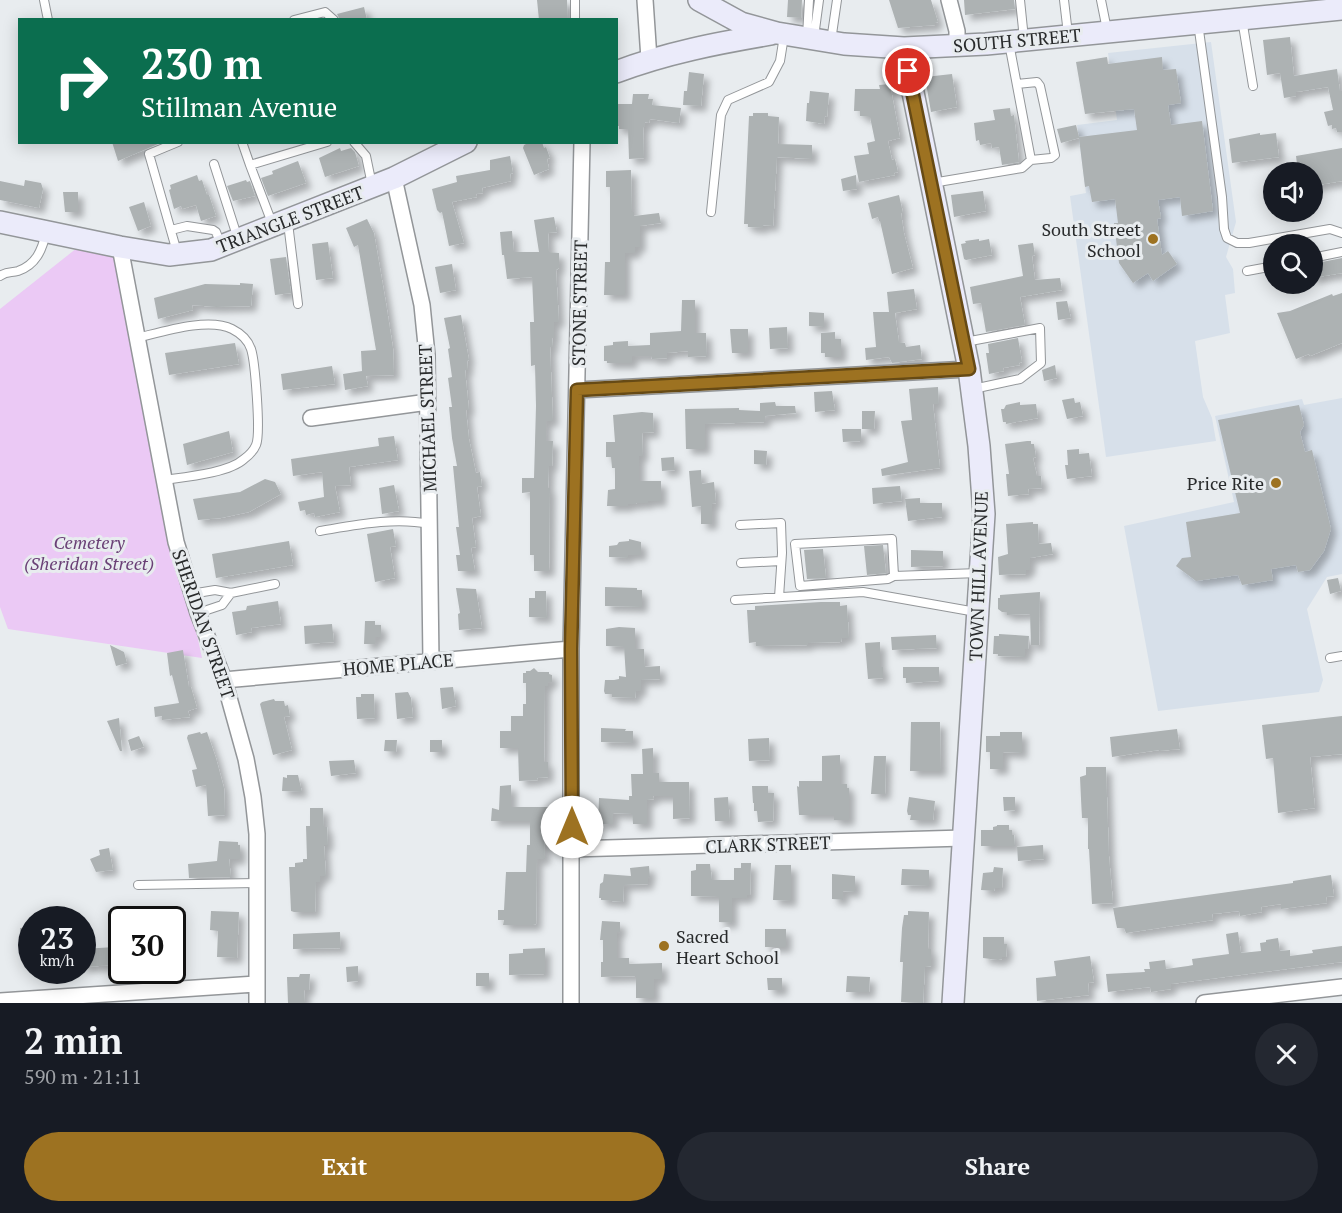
<!DOCTYPE html>
<html lang="en">
<head>
<meta charset="utf-8">
<style>
  :root { --surface:#171b24; --page:#242831; --text:#f1f3f6; --muted:#9ea1a6; --accent:#9d7221 }
  body { margin:0; font-family:"PT Serif",serif; background:var(--page); color:var(--text); height:100vh; display:flex; flex-direction:column; font-size:22px; white-space:nowrap }
  * { box-sizing:border-box; margin:0 }
  p { font-size:20px; color:var(--muted) }
  .icon { flex:none; width:33px; height:33px; fill:none; stroke:currentColor; stroke-width:2; stroke-linecap:round; stroke-linejoin:round }
  .map { position:relative; height:1003px; overflow:hidden }
  .details { display:flex; flex-direction:column; background:var(--surface); flex:1 }
  .details>* { flex:none }
  .banner { position:absolute; left:18px; top:18px; width:600px; height:126px; border-radius:0px; box-shadow:0 3px 15px #0003; background:#0b6e4f; color:#fff; overflow:hidden }
  .buttons { position:absolute; left:1263px; top:162px; display:grid; gap:12px }
  .buttons a { display:grid; place-items:center; width:60px; height:60px; border-radius:50%; background:var(--surface); box-shadow:0 3px 15px #0003; font-size:30px }
  .speed { position:absolute; left:18px; top:906px; display:flex; gap:12px; font-size:30px; font-weight:700; text-align:center }
  .speed>* { display:grid; place-content:center; width:78px; height:78px; border-radius:50%; background:var(--surface); box-shadow:0 3px 15px #0003; line-height:1 }
  .speed small { font-size:15px; font-weight:400 }
  .speed .limit { border:3px solid #111; border-radius:9px; background:#fff; color:#111 }
  .pin { position:absolute; display:grid; place-items:center; width:51px; height:51px; color:#fff; margin:-26px; border:3px solid #fff; border-radius:50%; box-shadow:0 2px 6px #0007 }
  .me { position:absolute; width:66px; margin:-33px; rotate:0deg; stroke-linejoin:round; filter:drop-shadow(0 0 4px #0008) }
  .turn { display:flex; align-items:center; gap:21px; height:126px; padding:0 24px; font-size:27px }
  .turn .icon { width:78px; height:78px; stroke-width:2.5 }
  .turn b { display:block; font-size:42px; line-height:51px }
  .round { display:grid; place-items:center; flex:none; width:63px; height:63px; border-radius:32px; background:var(--page) }
  .overview { display:flex; align-items:center; justify-content:space-between; height:102px; padding:0 24px }
  h1 { font-size:36px; font-weight:600; line-height:45px }
  .button { display:flex; gap:12px; margin-top:auto; padding:12px 24px }
  .button a { flex:1; height:69px; border-radius:36px; background:var(--accent); color:#fff; font-size:24px; font-weight:600; line-height:69px; text-align:center }
  .button a+a { background:var(--page); color:var(--text) }
  .map>svg:first-child { display:block }
  .built { fill:#d7e0ea }
  .green { fill:#ebc9f5 }
  .building { fill:#adb2b3; filter:url(#shadow) }
  .lines { fill:none; stroke-linecap:round; stroke-linejoin:round }
  .lane-casing { stroke:#939699; stroke-width:10 }
  .street-casing { stroke:#939699; stroke-width:18 }
  .secondary-casing { stroke:#939699; stroke-width:24 }
  .lane { stroke:#fff; stroke-width:8 }
  .street { stroke:#fff; stroke-width:15 }
  .secondary { stroke:#ebebfa; stroke-width:21 }
  .route-casing { stroke:#664a15; stroke-width:15 }
  .route { stroke:#9d7221; stroke-width:10 }
  .poi-dot { fill:#9d7221; stroke:#e8ecef; stroke-width:2 }
  .labels { text-anchor:middle; dominant-baseline:central; stroke-width:6; stroke-linejoin:round; paint-order:stroke }
  .street-label { font-size:18px; fill:#292b2c; stroke:#e8ecef }
  .poi-label { font-size:18px; fill:#292b2c; stroke:#e8ecef; text-anchor:end }
  .park-label { font-size:18px; font-style:italic; fill:#6a4076; stroke:#e8ecef }
</style>
</head>
<body>
<div class="map">
<svg width="1342" height="1003" viewBox="0 0 1342 1003">
  <defs>
    <filter id="shadow"><feDropShadow dx="5.5" dy="5.5" stdDeviation="3" flood-color="#0004"/></filter>
  </defs>
  <rect width="100%" height="100%" fill="#e8ecef"/>
  <!-- built -->
  <path class="built" d="M1211 42 1236 222 1226 257 1233 269 1235 293 1225 295 1230 333 1195 341 1203 397 1212 418 1216 441 1106 457 1070 196 1086 193 1077 125 1117 120 1108 53Z
    M1342 398V574L1327 577 1307 609 1323 680 1319 692 1158 711 1124 526 1234 502 1215 416 1302 399 1304 405Z"/>
  <!-- green -->
  <path class="green" d="M82 244 121 251 127 310 202 658 8 629 0 607V309Z"/>
  <!-- building -->
  <path class="building" d="M537 0H567L568 20H539Z
    M788 0H802L801 18 787 17Z
    M889 0H931L938 22 935 23V25L898 28Z
    M964 0H1014L1015 9 965 15Z
    M364 7 367 20H340L337 14Z
    M1290 37 1294 76 1337 69 1340 91H1342V132H1337L1336 128 1332 129V125L1328 126 1324 112 1333 110 1328 87 1296 92V96L1284 98 1280 73 1267 75 1263 40Z
    M1107 57 1108 64 1162 57 1163 70 1176 69 1181 103 1168 105 1171 125 1202 121 1213 211 1182 216 1180 197 1158 200 1161 218 1157 219 1162 255 1168 251 1177 264 1153 281 1148 273 1133 283 1119 263 1114 223H1118L1115 199 1092 202 1089 186 1085 187 1079 138 1061 143 1057 129 1076 125 1079 137 1137 130 1134 109 1085 114 1076 62Z
    M689 72 704 74 701 106 683 105 684 91H687Z
    M952 74 957 107 931 112 925 77Z
    M890 84 900 138 888 141 892 160 895 159 898 172 894 173 895 175 859 182 854 156 869 154 867 143 875 141 870 117 860 116V111H854L855 89H880L879 85Z
    M810 91 829 93 827 117 825 116 824 124 806 121 807 103H809Z
    M633 94H649L648 99H653L652 105 681 108 679 123 650 119 649 123 645 122V127H643L644 158 629 159 628 129H619V126H616V104H632Z
    M1010 108 1011 116 1014 115 1019 162 1002 165 999 147 992 148 991 143 980 145 979 140 976 141 974 123 995 120 993 110Z
    M753 113H768V116L779 117 778 144 812 145V159L777 157 773 226 763 225V228L748 227V224H744L749 116H753Z
    M1260 133V135L1276 133 1279 157 1232 163 1229 139Z
    M112 142H158V144L118 161Z
    M530 142H542L544 148 546 147 550 158 547 159 549 169 534 175 523 148 524 145Z
    M340 148 341 151 351 148 355 152 359 166 325 177 319 158Z
    M1342 148V181L1312 186V172H1298L1296 156Z
    M510 156 513 173 510 174 511 181 482 188 483 193 476 194 477 197 452 202 464 243 449 246 442 212 440 213 437 210 432 189 457 182 456 176 490 170V160Z
    M298 161 306 183 268 196 261 178 273 174 272 171Z
    M631 170 632 212H634V216L659 213 661 223 640 226V247H635V253H625V295H604L605 262H610V187H606V171Z
    M197 175 199 181 202 180 207 195H209L216 216 201 221 196 205 182 209 181 206 174 209 169 190 171 189 170 185Z
    M856 175 857 189 843 191 841 179Z
    M25 180 41 183 43 189 39 208 0 200V181L24 186Z
    M246 180 247 182 250 181 255 196 233 201 227 186Z
    M983 191 986 211 954 217 951 195Z
    M63 192H78V212H65Z
    M899 195 903 213H901L904 233 913 268 892 274 880 221H879L878 217 872 219 868 203Z
    M144 202 151 226 138 231 129 207Z
    M554 217 557 232 548 233 549 252 559 253V268L556 270 559 322H554V338H552L553 347H550L553 421H546V441H553L552 466H549L548 488H550L549 571H534V555H530V492L522 493V478H534L536 406 535 365 531 366 530 322H534L532 277 507 279 504 255H502L500 232 512 231 514 252H539L534 220Z
    M367 219 374 233 386 303 393 348 394 375 366 376 368 386 345 390 343 374 362 371 361 351 376 350 358 245 354 247 346 228Z
    M979 239V241L989 239 992 255 966 260 964 259 961 244 966 243 965 241Z
    M328 242 333 278 316 280 312 244Z
    M1033 243 1035 255 1032 256 1035 280 1060 278 1062 290 1020 297 1025 325 986 332 981 303 973 304 970 287 1023 276 1018 245Z
    M286 257 291 293 275 295 270 259Z
    M1342 258V273L1312 278V264Z
    M452 264 456 290 440 293 435 267Z
    M240 283 253 284 251 306 216 307 192 305 193 310 158 319 154 298 205 284 240 285Z
    M914 289 917 309 895 313 899 342 905 343 906 347 920 345 922 359 892 363 889 357 866 360 865 348 876 347 873 312H889L887 292Z
    M1342 293V343L1310 356 1309 354 1296 359 1277 313 1290 311 1332 294 1333 296Z
    M682 300H695V333H706L707 356 688 357V351L667 353V358L652 359 651 356H632V363H607V361H604V346L613 345V342L628 341V346L650 345V333L681 331Z
    M1067 301 1071 318 1058 320 1056 302Z
    M809 312 824 313V327L809 326Z
    M461 315 469 360 467 361 468 370H465L469 410H466L469 439 476 473 480 472 482 486 477 487 481 516 472 518 476 547 471 548 475 571H458L456 555H460L456 527H459L453 466H457L452 438 449 407H452L448 378 452 377 448 349 450 348 444 318Z
    M787 327 788 348 770 349 769 328Z
    M730 329H748V353H732Z
    M835 332V339H841V357H825V353H821V333Z
    M1018 338 1022 362 1019 363 1020 365 1003 368 1004 371 989 374 986 353H989L988 344Z
    M235 343 239 364 169 375 165 353Z
    M1055 365 1057 378 1044 381 1042 370Z
    M332 366 335 384 283 390 281 374Z
    M938 387 939 404H933L940 468 882 476 881 469 908 462 901 421 912 420 909 389Z
    M832 391 835 410 815 412 814 392Z
    M1074 398 1075 403 1080 402 1083 416 1067 419 1062 400Z
    M775 402 776 406H795L796 413 765 416V422L705 424V449H686L685 409 739 408V410L760 411V403Z
    M1020 402V405L1036 404 1038 418 1006 424V422H1003L1001 409H1004L1006 405Z
    M1299 405 1304 425 1300 432 1305 452 1312 450 1331 529 1324 551 1310 570 1298 572 1296 565 1271 569 1273 580 1242 585 1238 575 1196 581 1176 566 1182 558 1191 557 1186 522 1240 513 1218 420Z
    M862 411H875L874 429H862Z
    M642 412 653 413 654 432 642 433 643 456H639V481H661V501H648V503H637L636 504H628V506H607L608 490 615 489V468H612L611 457H606V442H615L613 415Z
    M842 429H861V441L843 442Z
    M229 431 233 452 187 465 183 444Z
    M394 436 398 460 349 467 351 485 335 486 340 512 315 517 314 513 306 515 305 510 300 511 298 502 324 497 322 472 293 476 291 459 379 446 378 438Z
    M1027 441H1031V444H1034L1036 457 1033 458 1037 476H1041L1042 488 1028 489 1029 494 1008 496 1006 474H1009L1005 444Z
    M1079 449V454L1089 453 1092 476 1067 479 1065 465H1068L1067 450Z
    M754 450 767 451 766 465 754 464Z
    M674 457 675 470 662 471 661 458Z
    M701 470 702 484 714 482 716 503 712 504V524H701V506L692 507 689 471Z
    M265 479 275 482 281 494 249 512 221 518 198 520 193 499 240 492Z
    M394 485 399 511 382 514 379 488Z
    M900 486 902 501 873 504 872 488Z
    M920 498V503H942V517L908 521 905 499Z
    M1033 522V524H1038L1039 544 1051 543 1053 554 1030 558V570H1026V574L999 575 998 557 1008 554 1006 524Z
    M393 529 396 546 390 547 395 578 375 582 367 534Z
    M629 539 641 542V555H628V558L609 557V546L617 545 619 542 629 541Z
    M289 541 293 565 216 578 212 554Z
    M883 545 886 573 867 575 864 546Z
    M823 549 826 578 807 579 804 550Z
    M911 550 943 551V566L911 567Z
    M1338 578 1341 591 1330 594 1327 580Z
    M605 587 637 588V590H642V607L605 606Z
    M456 588 476 589 482 628 459 630 458 614 460 613Z
    M535 591H546L547 618 529 617V598H535Z
    M1040 592 1039 645H1031L1030 614 1007 615V612H1002L998 609V598H1000V595Z
    M278 601 281 624 251 628 252 632 236 635 232 612 246 610 247 606Z
    M821 602H840V606L847 605 849 638H842L841 642 808 643V645L756 646V642L749 643 747 610H755V606Z
    M365 621H375V625H381V637H375V644H364Z
    M332 624 334 642 305 644 304 626Z
    M619 627 635 628V649H644L645 667 660 666V679L641 680V691H636L635 698 612 697V694H605L604 691 605 680H614L619 679V676L626 677 624 647 606 646V629Z
    M999 634 1029 636 1028 649H1025V657L998 656V654H993L994 636H999Z
    M936 635 937 648 892 650 891 637Z
    M880 642V667H883V678L868 679 865 643Z
    M110 645 124 652 127 663 116 666Z
    M183 650 189 687H191L197 708 188 711 190 717 162 720V716L155 717 154 707 179 703 172 675 170 676 167 653Z
    M903 667H939V681L906 683V678H903Z
    M534 668 538 672H549V674L552 675V682H548V686H545L544 762H548V777L537 778 538 780 519 781 518 748H500V731H511V716H523V704H526V683H523V673H526V671H530Z
    M453 687 456 706 442 709 440 688Z
    M408 692 411 698 413 717 397 719 395 693Z
    M361 694H374L375 718 357 719 356 697H361Z
    M274 699 275 701H284L285 706 288 705 290 716 284 717 292 750 273 755 260 704 262 702Z
    M1342 716V754L1310 757 1315 808 1278 813 1273 758 1266 759 1262 725Z
    M119 718 122 751H120L107 721Z
    M911 722H940L941 771H910Z
    M601 728 626 729 625 731H633V743L601 742Z
    M1177 729 1180 749 1159 751V750L1112 757 1110 737Z
    M200 732 201 734 207 732 216 758 224 788 225 815 208 816 206 785 196 787 192 770 197 769 187 738 188 735Z
    M1000 732H1022V753L1003 752V769H990V752H986V736H1000Z
    M139 736 144 747 131 751 128 740Z
    M769 738 770 760 749 761 748 739Z
    M385 740H397L396 752 384 751Z
    M430 740H442V752H430Z
    M653 748V773H659V782H689L690 818 673 819V796H653L654 799 647 800V824H633L632 814 613 813V824H598L599 798 629 800V796H632L631 774H643L642 749Z
    M840 755V784H847V788H849V820H834V815H799L797 786 799 787V781H822V756Z
    M874 756H886L885 794H871Z
    M354 760 356 773 331 776 329 761Z
    M1086 767H1106L1109 856 1113 903 1092 904 1089 849H1088V818H1082L1081 799 1080 777 1086 775Z
    M287 775H298L302 792 282 791 283 777 287 778Z
    M511 785V807H549L550 818H544L545 859H537L536 924 533 925H503L504 920H498V910H504L506 872H526L527 845H530V821H491L492 808 499 810 500 786Z
    M752 786H768V793H774L773 821 758 822 757 811H754V803H753Z
    M728 797 730 821H715L714 798Z
    M909 797 935 801 933 820H910L911 815H908L907 811Z
    M1003 797H1015V810L1004 811Z
    M310 808H323L324 827H327L328 845H324L326 876H320V882H316L315 912H294L291 911 289 867H295V863L303 862V859H307L306 826H310Z
    M997 825H1009V830H1012V835H1014L1015 846H981V830H993V827L997 826Z
    M219 841 238 842V845H240V859H229L231 877 189 878 188 864 217 861Z
    M1043 845 1044 859 1018 861 1017 847Z
    M109 848 113 870 96 872 90 859 100 855 99 850Z
    M741 863H751L750 895H747V898H732V923L719 922V897L691 896V871L696 870V864H710L712 880H734V868H741Z
    M775 865H791V901L773 900Z
    M649 866 650 877H644H648V884L624 885 623 902 601 900V898H599L600 884 603 882 604 874 631 876 630 868Z
    M994 867 1003 868 1002 888H995L994 891 981 890 983 873 993 872Z
    M902 869 929 870V886L901 885Z
    M832 874 855 876V892L843 891V900L832 899Z
    M1331 875 1334 896 1326 897 1327 903 1281 909V904L1261 907 1262 912 1240 916 1239 911 1222 913 1212 914 1213 920 1126 933 1124 928H1117L1113 908 1293 883V881Z
    M211 911 239 912 237 958 217 957 218 931 210 930Z
    M908 911 929 912 928 949H931V966L925 967 923 1003 901 1002 903 962H900L902 928 904 915H908Z
    M602 921 620 922V932H617V958H629V964L662 963V979H654V998H636V976L601 977V962H603V940H600Z
    M32 927V942L21 943 20 928Z
    M765 929H786V947H765Z
    M109 932H122V945L109 946Z
    M340 932 341 948 293 949V934Z
    M1238 932 1241 953 1261 951 1260 943 1266 942V940L1278 938 1280 951 1290 950V956L1313 953 1312 950 1342 946V962L1171 984V989L1151 992 1150 987 1108 992 1106 974 1145 972 1144 969H1150L1149 962 1165 960 1166 969 1188 966 1193 965 1192 959 1229 954 1226 934Z
    M983 937H1004V944H1007L1006 957H1002V959L998 960 983 958Z
    M115 947 116 965 82 967V949Z
    M545 948V974L509 975V954L523 953V949Z
    M1090 956 1094 982 1088 983 1089 995 1037 1001 1036 978 1056 976 1054 961Z
    M358 966V981L347 982 346 967Z
    M476 973H489V986H476Z
    M300 974H310L309 990H304L305 1003H288L287 977H299Z
    M847 976 870 977 869 992H846Z
    M767 978H782V990H768Z"/>
  <g class="lines">
    <!-- lane casing -->
    <g class="lane-casing">
      <path id="lane" d="M44 0 48 20
        M1020 0 1024 39
        M1064 0 1068 34
        M1101 0 1107 30
        M575 18V0
        M1242 19 1253 86
        M294 20 325 12 334 20
        M1198 23 1222 197 1224 229 1227 238 1237 243H1249L1330 229 1342 233
        M807 37 809 0
        M814 37 819 0
        M831 41 837 0
        M1017 84 1037 82 1040 86 1055 155 1051 158 1031 160
        M242 142 250 165
        M354 142 366 156 372 185
        M214 164 238 239
        M932 183 1022 168 1031 160 1009 43
        M711 212 721 115 728 100 769 82 780 61 784 36
        M272 223 250 165 327 142
        M288 223 298 304
        M171 230 187 226 213 230 216 232 221 245
        M177 252 149 154 178 142
        M1312 258 1342 252
        M1247 271 1274 266
        M0 276C7 271 11 273 18 271 36 265 42 250 46 233
        M137 338C162 332 208 317 232 329 240 333 248 340 251 349 255 361 261 434 256 445 254 450 248 456 244 459 229 473 185 477 164 480
        M965 342 1040 328 1041 363 1020 379 973 389
        M740 525 781 523 782 553 779 597
        M320 531C356 525 394 517 429 524
        M741 563 781 561
        M894 576 888 579 800 586 795 544 892 539 894 576 979 573
        M191 594 215 590 231 593 275 584
        M735 600 863 592 976 612
        M198 613 222 605 231 593
        M1330 658 1342 656
        M138 885 257 883"/>
    </g>
    <!-- street casing -->
    <g class="street-casing">
      <path id="street" d="M645 0 649 59
        M949 0 957 31V46
        M394 178 422 305 427 355 431 661
        M120 247 176 542 198 613 224 680 246 759 253 797 257 834V1003
        M577 390 969 369
        M311 418 428 402
        M224 680 571 649
        M572 849 964 838
        M0 1001 256 984
        M571 1003V649L582 142
        M1204 1003 1342 987"/>
    </g>
    <!-- secondary casing -->
    <g class="secondary-casing">
      <path id="secondary" d="M699 0 741 23 777 33 844 44 904 48 986 44 1342 9
        M904 48 969 369 979 446 984 514 953 1003
        M616 72C666 53 718 43 771 34
        M0 222 120 247 169 255 211 250 394 178 466 142"/>
    </g>
    <!-- lane -->
    <use href="#lane" class="lane"/>
    <!-- street -->
    <use href="#street" class="street"/>
    <!-- secondary -->
    <use href="#secondary" class="secondary"/>
  </g>
  <g class="lines">
    <!-- route casing -->
    <g class="route-casing">
      <path id="route" d="M572 827 571 649 577 390 969 369 908 71"/>
    </g>
    <!-- route -->
    <use href="#route" class="route"/>
  </g>
  <!-- markers -->
  <g class="poi-dot">
    <circle cx="1153" cy="239" r="6"/>
    <circle cx="1276" cy="483" r="6"/>
    <circle cx="664" cy="946" r="6"/>
  </g>
  <g class="labels">
    <!-- street labels -->
    <g class="street-label">
      <text transform="translate(1017 40) rotate(-5)">SOUTH STREET</text>
      <text transform="translate(290 219) rotate(-21)">TRIANGLE STREET</text>
      <text transform="translate(579 303) rotate(-89)">STONE STREET</text>
      <text transform="translate(427 418) rotate(-92)">MICHAEL STREET</text>
      <text transform="translate(978 576) rotate(-88)">TOWN HILL AVENUE</text>
      <text transform="translate(204 624) rotate(71)">SHERIDAN STREET</text>
      <text transform="translate(398 664) rotate(-5)">HOME PLACE</text>
      <text transform="translate(768 844) rotate(-2)">CLARK STREET</text>
    </g>
    <!-- poi labels -->
    <g class="poi-label">
      <text x="1141" y="229">South Street<tspan x="1141" dy="21">School</tspan></text>
      <text x="1264" y="483">Price Rite</text>
      <text x="676" y="936" text-anchor="start">Sacred<tspan x="676" dy="21">Heart School</tspan></text>
    </g>
    <!-- park labels -->
    <g class="park-label">
      <text x="89" y="542">Cemetery<tspan x="89" dy="21">(Sheridan Street)</tspan></text>
    </g>
  </g>
</svg>
<div class="buttons">
<a><svg class="icon" aria-label="sound" viewBox="0 0 24 24"><path d="M4 9h4l5-4v14l-5-4H4zM17 9q2 3 0 6"/></svg></a>
<a><svg class="icon" aria-label="search" viewBox="0 0 24 24"><circle cx="10" cy="10" r="6"/><path d="M15 15l6 6"/></svg></a>
</div>
<div class="speed"><div>23<small>km/h</small></div><div class="limit">30</div></div>
<div class="pin" style="left:908px;top:71px;background:#d93025"><svg class="icon" aria-label="arrive" viewBox="0 0 24 24"><path d="M6 21V4h12l-3 4 3 4H6"/></svg></div>
<svg class="me" style="left:572px;top:827px" viewBox="-20 -20 40 40"><circle r="19" fill="#fff"/><path d="M0-13L10 11 0 6-10 11z" fill="#9d7221"/></svg>
<div class="banner">
<div class="turn"><svg class="icon" aria-label="right" viewBox="0 0 24 24"><path d="M7 20v-9h11M14 6l5 5-5 5"/></svg><div><b>230 m</b>Stillman Avenue</div></div>
</div>
</div>
<section class="details">
<div class="overview"><div><h1>2 min</h1><p>590 m · 21:11</p></div><a class="round"><svg class="icon" aria-label="close" viewBox="0 0 24 24"><path d="M6 6l12 12M18 6L6 18"/></svg></a></div>
<div class="button"><a>Exit</a><a>Share</a></div>
</section>
</body>
</html>
